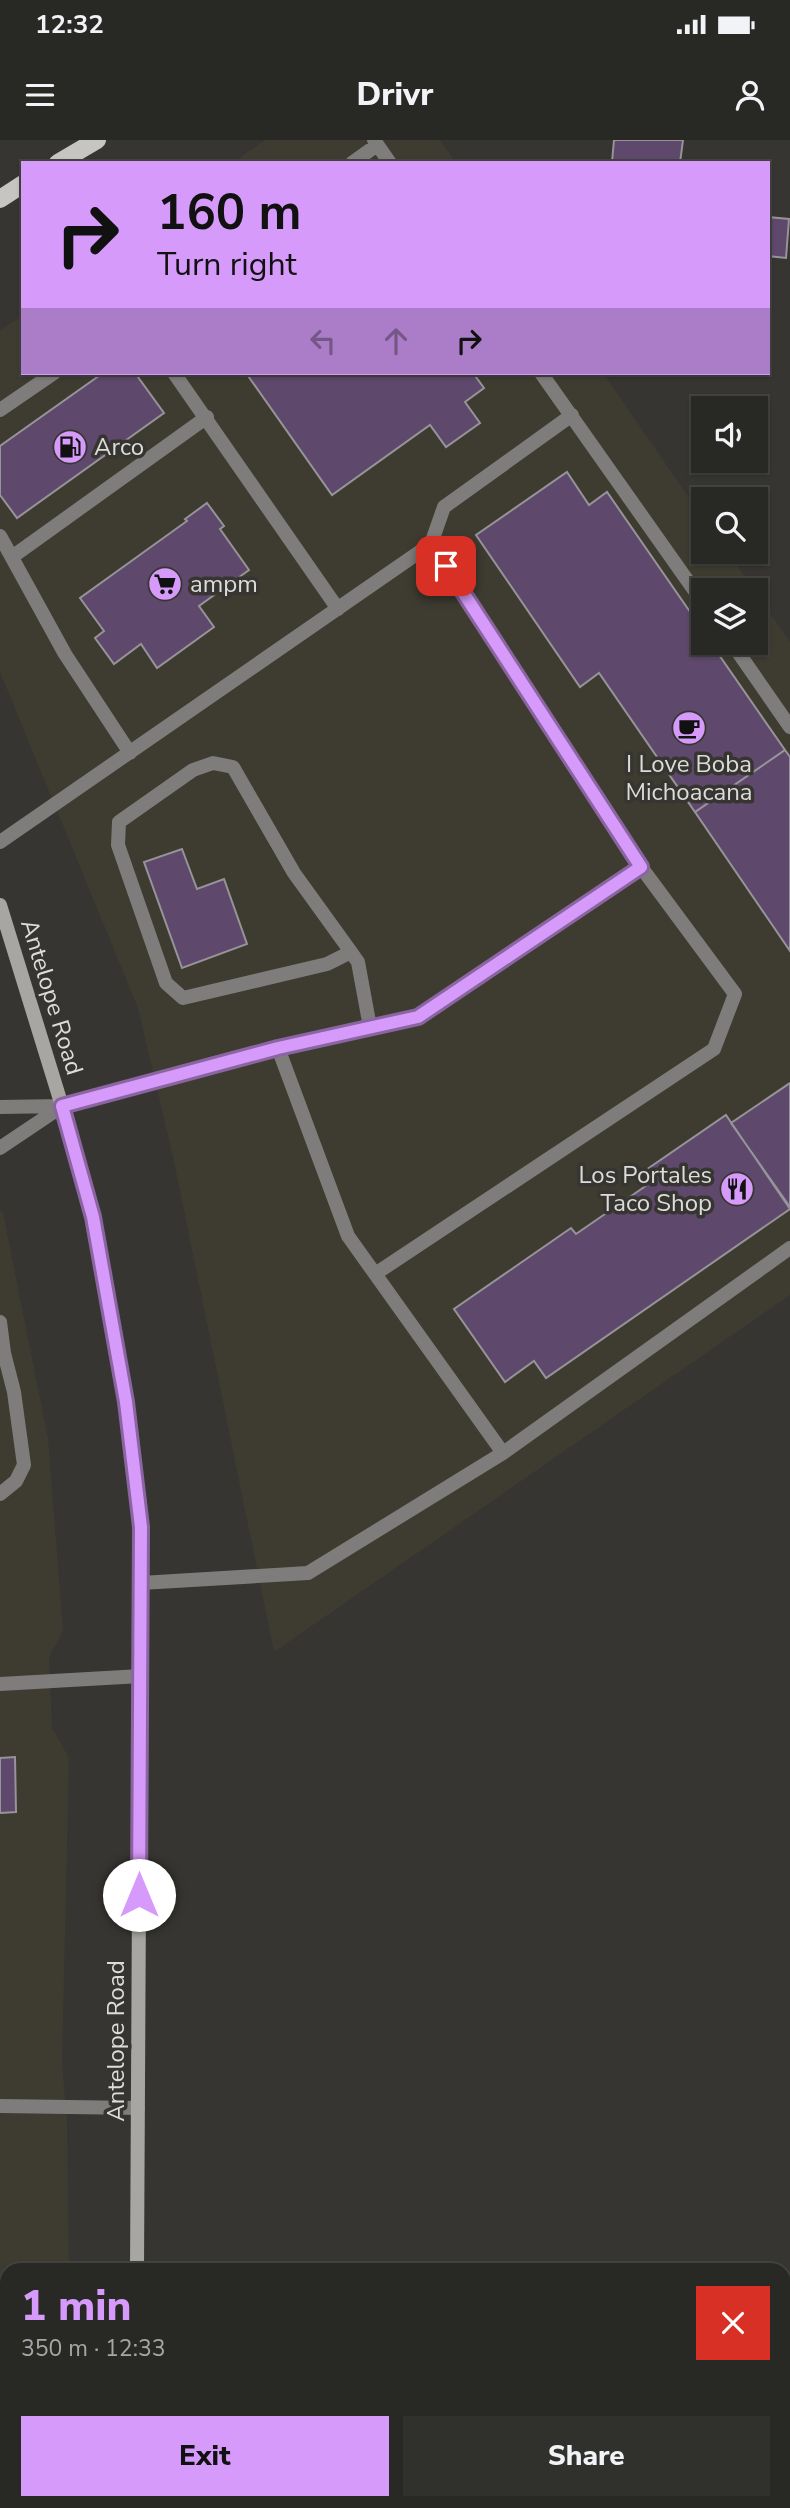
<!DOCTYPE html>
<html lang="en">
<head>
<meta charset="utf-8">
<style>
  :root { --surface:#282825; --page:#30302d; --text:#f1f3f6; --muted:#a5a6a7; --line:#444442; --accent:#d69bfa }
  body { margin:0; font-family:"Nunito Sans",sans-serif; background:var(--page); color:var(--text); height:100vh; display:flex; flex-direction:column; font-size:26px; white-space:nowrap }
  * { box-sizing:border-box; margin:0 }
  p { font-size:23px; color:var(--muted) }
  .icon { flex:none; width:38px; height:38px; fill:none; stroke:currentColor; stroke-width:2; stroke-linecap:round; stroke-linejoin:round }
  .map { position:relative; flex:1; overflow:hidden }
  .drawer { position:absolute; left:0px; top:2123px; width:791px; height:247px; display:flex; flex-direction:column; background:var(--surface); border-radius:21px 21px 0 0; box-shadow:0 2px 5px #0004,0 0 0 2px var(--line) }
  .drawer>* { flex:none }
  .top-card { position:absolute; left:21px; top:21px; width:749px; height:214px; border-radius:0px; box-shadow:0 2px 5px #0004,0 0 0 2px var(--line); background:#d69bfa; color:#111; overflow:hidden }
  .fabs { position:absolute; left:691px; top:256px; display:grid; gap:14px }
  .fabs a { display:grid; place-items:center; width:77px; height:77px; border-radius:0px; background:var(--surface); box-shadow:0 2px 5px #0004,0 0 0 2px var(--line); font-size:35px }
  .pin { position:absolute; display:grid; place-items:center; width:60px; height:60px; color:#fff; margin:-30px; border-radius:14px; box-shadow:0 4px 10px #0006 }
  .me { position:absolute; width:77px; margin:-38px; rotate:0deg; stroke-linejoin:round; filter:drop-shadow(0 0 5px #0008) }
  .turn { display:flex; align-items:center; gap:24px; height:147px; padding:0 21px; font-size:32px }
  .turn .icon { width:91px; height:91px; stroke-width:2.5 }
  .turn b { display:block; font-size:49px; line-height:60px }
  .lanes { display:flex; align-items:center; height:66px; padding:0 21px; background:#0003; justify-content:center; gap:35px; direction:ltr }
  .lanes .off { opacity:.35 }
  .round { display:grid; place-items:center; flex:none; width:74px; height:74px; border-radius:0px; background:var(--page) }
  .head { display:flex; align-items:center; justify-content:space-between; height:119px; padding:0 21px }
  h1 { font-size:42px; font-weight:800; line-height:52px; color:var(--accent) }
  .action { display:flex; gap:14px; margin-top:auto; padding:14px 21px }
  .action a { flex:1; height:80px; border-radius:0px; background:var(--accent); color:#111; font-size:28px; font-weight:800; line-height:80px; text-align:center }
  .action a+a { background:var(--page); color:var(--text) }
  .status { display:flex; justify-content:space-between; align-items:center; height:49px; padding:0 35px; background:var(--surface); direction:ltr }
  .status svg { height:19px; fill:currentColor }
  header { display:flex; justify-content:space-between; align-items:center; height:91px; padding:0 21px; background:var(--surface); font-size:32px; font-weight:800 }
  .map>svg:first-child { display:block }
  .built { fill:#3e3c31 }
  .building { fill:#5e486c; stroke:#969498; stroke-width:2 }
  .lines { fill:none; stroke-linecap:round; stroke-linejoin:round }
  .lane { stroke:#7e7d7b; stroke-width:14 }
  .street { stroke:#7e7d7b; stroke-width:14 }
  .secondary { stroke:#a7a6a2; stroke-width:14 }
  .primary { stroke:#c6c5c1; stroke-width:18 }
  .route-casing { stroke:#8b65a2; stroke-width:18 }
  .route { stroke:#d69bfa; stroke-width:12 }
  .labels { text-anchor:middle; dominant-baseline:central; stroke-width:7; stroke-linejoin:round; paint-order:stroke }
  .poi-label { font-size:24px; fill:#dcdcd9; stroke:#363531; text-anchor:start }
  .street-label { font-size:24px; fill:#dcdcd9; stroke:#363531 }
</style>
</head>
<body>
<div class="status"><b>12:32</b><svg viewBox="0 0 49 12"><path d="M0 12V9h3v3zM5 12V6h3v6zM10 12V3h3v9zM15 12V0h3v12zM26 1h20v11H26zM47 4h2v5h-2z"/></svg></div>
<header><svg class="icon" aria-label="menu" viewBox="0 0 24 24"><path d="M4 6h16M4 12h16M4 18h16"/></svg>Drivr<svg class="icon" aria-label="person" viewBox="0 0 24 24"><circle cx="12" cy="8" r="4"/><path d="M4 21q1-7 8-7t8 7"/></svg></header>
<div class="map">
<svg width="790" height="2368" viewBox="0 0 790 2368">
  <rect width="100%" height="100%" fill="#363531"/>
  <!-- built -->
  <path class="built" d="M265 0H440L456 23H233Z
    M23 175V233H603L703 378 704 411H727L754 450H704V502H756V453L790 502V1155L274 1512 174 1021 138 868 0 532V191Z
    M0 1070 3 1073 48 1299 63 1491 49 1517 52 1588 69 1618 62 1922 67 1982 69 2130H7V2362L75 2363 76 2368H0Z"/>
  <!-- building -->
  <path class="building" d="M614 0H683L680 23H597V21L612 22Z
    M768 77 789 79 786 118 768 116Z
    M103 233H135L164 273 17 378 0 355V306Z
    M246 233H473L484 248 465 262 480 283 446 307 430 285 332 355Z
    M567 332 589 365 607 352 704 492V502H710L785 610 695 672 599 533 580 547 476 395Z
    M207 363 224 386 220 389 249 430 199 466 214 487 157 528 141 504 114 524 95 498 104 491 80 458 187 381 185 379Z
    M785 610 790 617V811L695 672Z
    M182 709 197 749 224 739 247 804 182 828 144 722Z
    M790 943V1067L731 983Z
    M726 975 790 1069 546 1238 534 1221 505 1242 454 1169 571 1088 576 1094 650 1043 643 1032Z
    M15 1617 16 1672 0 1673V1618Z"/>
  <g class="lines">
    <!-- lane -->
    <path class="lane" d="M374 0 390 23
      M352 23 377 5
      M174 233 338 469
      M541 233 704 464
      M0 270 54 233
      M0 396 65 514 130 613
      M431 404 444 367 572 275
      M12 417 207 277
      M731 502 790 587
      M0 702 431 404 641 727 418 877 278 908 62 966 0 967
      M351 812 327 824 183 858 166 843 118 705 119 682 193 630 213 623 233 627 294 733 351 812 358 822 370 887
      M278 908 348 1096 503 1313 790 1108
      M0 1008 61 967
      M375 1134 714 909 735 854 641 727
      M0 1182 4 1213 14 1252 24 1325 16 1341 0 1354
      M141 1443 308 1433 503 1313
      M0 1544 141 1536
      M0 1966 138 1968
      M0 2229H7"/>
    <!-- street -->
    <path class="street" d="M784 2296 790 2291
      M700 2368 706 2362"/>
    <!-- secondary -->
    <path class="secondary" d="M0 765 62 966 93 1077 126 1262 141 1387 137 2130
      M138 2362 139 2368"/>
    <!-- primary -->
    <path class="primary" d="M58 23 97 0
      M0 59 23 44"/>
  </g>
  <g class="lines">
    <!-- route casing -->
    <g class="route-casing">
      <path id="route" d="M139 1755 141 1387 126 1262 93 1077 62 966 278 908 418 877 641 727 446 426"/>
    </g>
    <!-- route -->
    <use href="#route" class="route"/>
  </g>
  <!-- icons -->
  <defs>
    <g id="fuel-disc" transform="scale(1.75)"><circle r="9.5" fill="#d69bfa" stroke="#363531"/><path d="M-5.5-6h7V0h2V4h1.3V-2.5L3-4.5l.8-.8L6-3V5H2.5V1h-1V6h-7ZM-4.2-4.7v3.2H.2V-4.7Z" fill="#111"/></g>
    <g id="supermarket-disc" transform="scale(1.75)"><circle r="9.5" fill="#d69bfa" stroke="#363531"/><path d="M-6-5.5h2.5l.6 2H6L4.5 2H-2.5L-4.4-4H-6ZM-1.5 3.2a1.3 1.3 0 1 0 .1 0ZM3 3.2a1.3 1.3 0 1 0 .1 0Z" fill="#111"/></g>
    <g id="cafe-disc" transform="scale(1.75)"><circle r="9.5" fill="#d69bfa" stroke="#363531"/><path d="M-5.5-4.5H6V0H3Q3 3.5 0 3.5H-2.5Q-5.5 3.5-5.5 0ZM3-3.2v2h1.7v-2ZM-6 4.5H4V6H-6Z" fill="#111"/></g>
    <g id="restaurant-disc" transform="scale(1.75)"><circle r="9.5" fill="#d69bfa" stroke="#363531"/><path d="M-5-6h1v4h1v-4h1v4h1v-4h1v5L-1.5 .5V6h-2V.5L-5-1ZM5-6V6H3V1.5H1.5Q1.5-4 5-6Z" fill="#111"/></g>
  </defs>
  <g fill-rule="evenodd">
    <use href="#fuel-disc" x="70" y="307"/>
    <use href="#supermarket-disc" x="165" y="444"/>
    <use href="#cafe-disc" x="689" y="588"/>
    <use href="#restaurant-disc" x="737" y="1049"/>
  </g>
  <g class="labels">
    <!-- poi labels -->
    <g class="poi-label">
      <text x="94" y="307">Arco</text>
      <text x="190" y="444">ampm</text>
      <text x="689" y="624" text-anchor="middle">I Love Boba<tspan x="689" dy="28">Michoacana</tspan></text>
      <text x="712" y="1035" text-anchor="end">Los Portales<tspan x="712" dy="28">Taco Shop</tspan></text>
    </g>
    <!-- street labels -->
    <g class="street-label">
      <text transform="translate(52 857) rotate(73)">Antelope Road</text>
      <text transform="translate(116 1901) rotate(-90)">Antelope Road</text>
    </g>
  </g>
</svg>
<div class="fabs">
<a><svg class="icon" aria-label="sound" viewBox="0 0 24 24"><path d="M4 9h4l5-4v14l-5-4H4zM17 9q2 3 0 6"/></svg></a>
<a><svg class="icon" aria-label="search" viewBox="0 0 24 24"><circle cx="10" cy="10" r="6"/><path d="M15 15l6 6"/></svg></a>
<a><svg class="icon" aria-label="layers" viewBox="0 0 24 24"><path d="M12 4l9 5-9 5-9-5zM3 14l9 5 9-5"/></svg></a>
</div>
<div class="pin" style="left:446px;top:426px;background:#d93025"><svg class="icon" aria-label="arrive" viewBox="0 0 24 24"><path d="M6 21V4h12l-3 4 3 4H6"/></svg></div>
<svg class="me" style="left:139px;top:1755px" viewBox="-20 -20 40 40"><circle r="19" fill="#fff"/><path d="M0-13L10 11 0 6-10 11z" fill="#d69bfa"/></svg>
<div class="top-card">
<div class="turn"><svg class="icon" aria-label="right" viewBox="0 0 24 24"><path d="M7 20v-9h11M14 6l5 5-5 5"/></svg><div><b>160 m</b>Turn right</div></div>
<div class="lanes"><svg class="icon off" aria-label="left" viewBox="0 0 24 24"><path d="M17 20v-9H6M10 6l-5 5 5 5"/></svg><svg class="icon off" aria-label="ahead" viewBox="0 0 24 24"><path d="M12 20V5M6 11l6-6 6 6"/></svg><svg class="icon" aria-label="right" viewBox="0 0 24 24"><path d="M7 20v-9h11M14 6l5 5-5 5"/></svg></div>
</div>
<section class="drawer">
<div class="head"><div><h1>1 min</h1><p>350 m · 12:33</p></div><a class="round" style="background:#d93025;color:#fff"><svg class="icon" aria-label="close" viewBox="0 0 24 24"><path d="M6 6l12 12M18 6L6 18"/></svg></a></div>
<div class="action"><a>Exit</a><a>Share</a></div>
</section>
</div>
</body>
</html>
